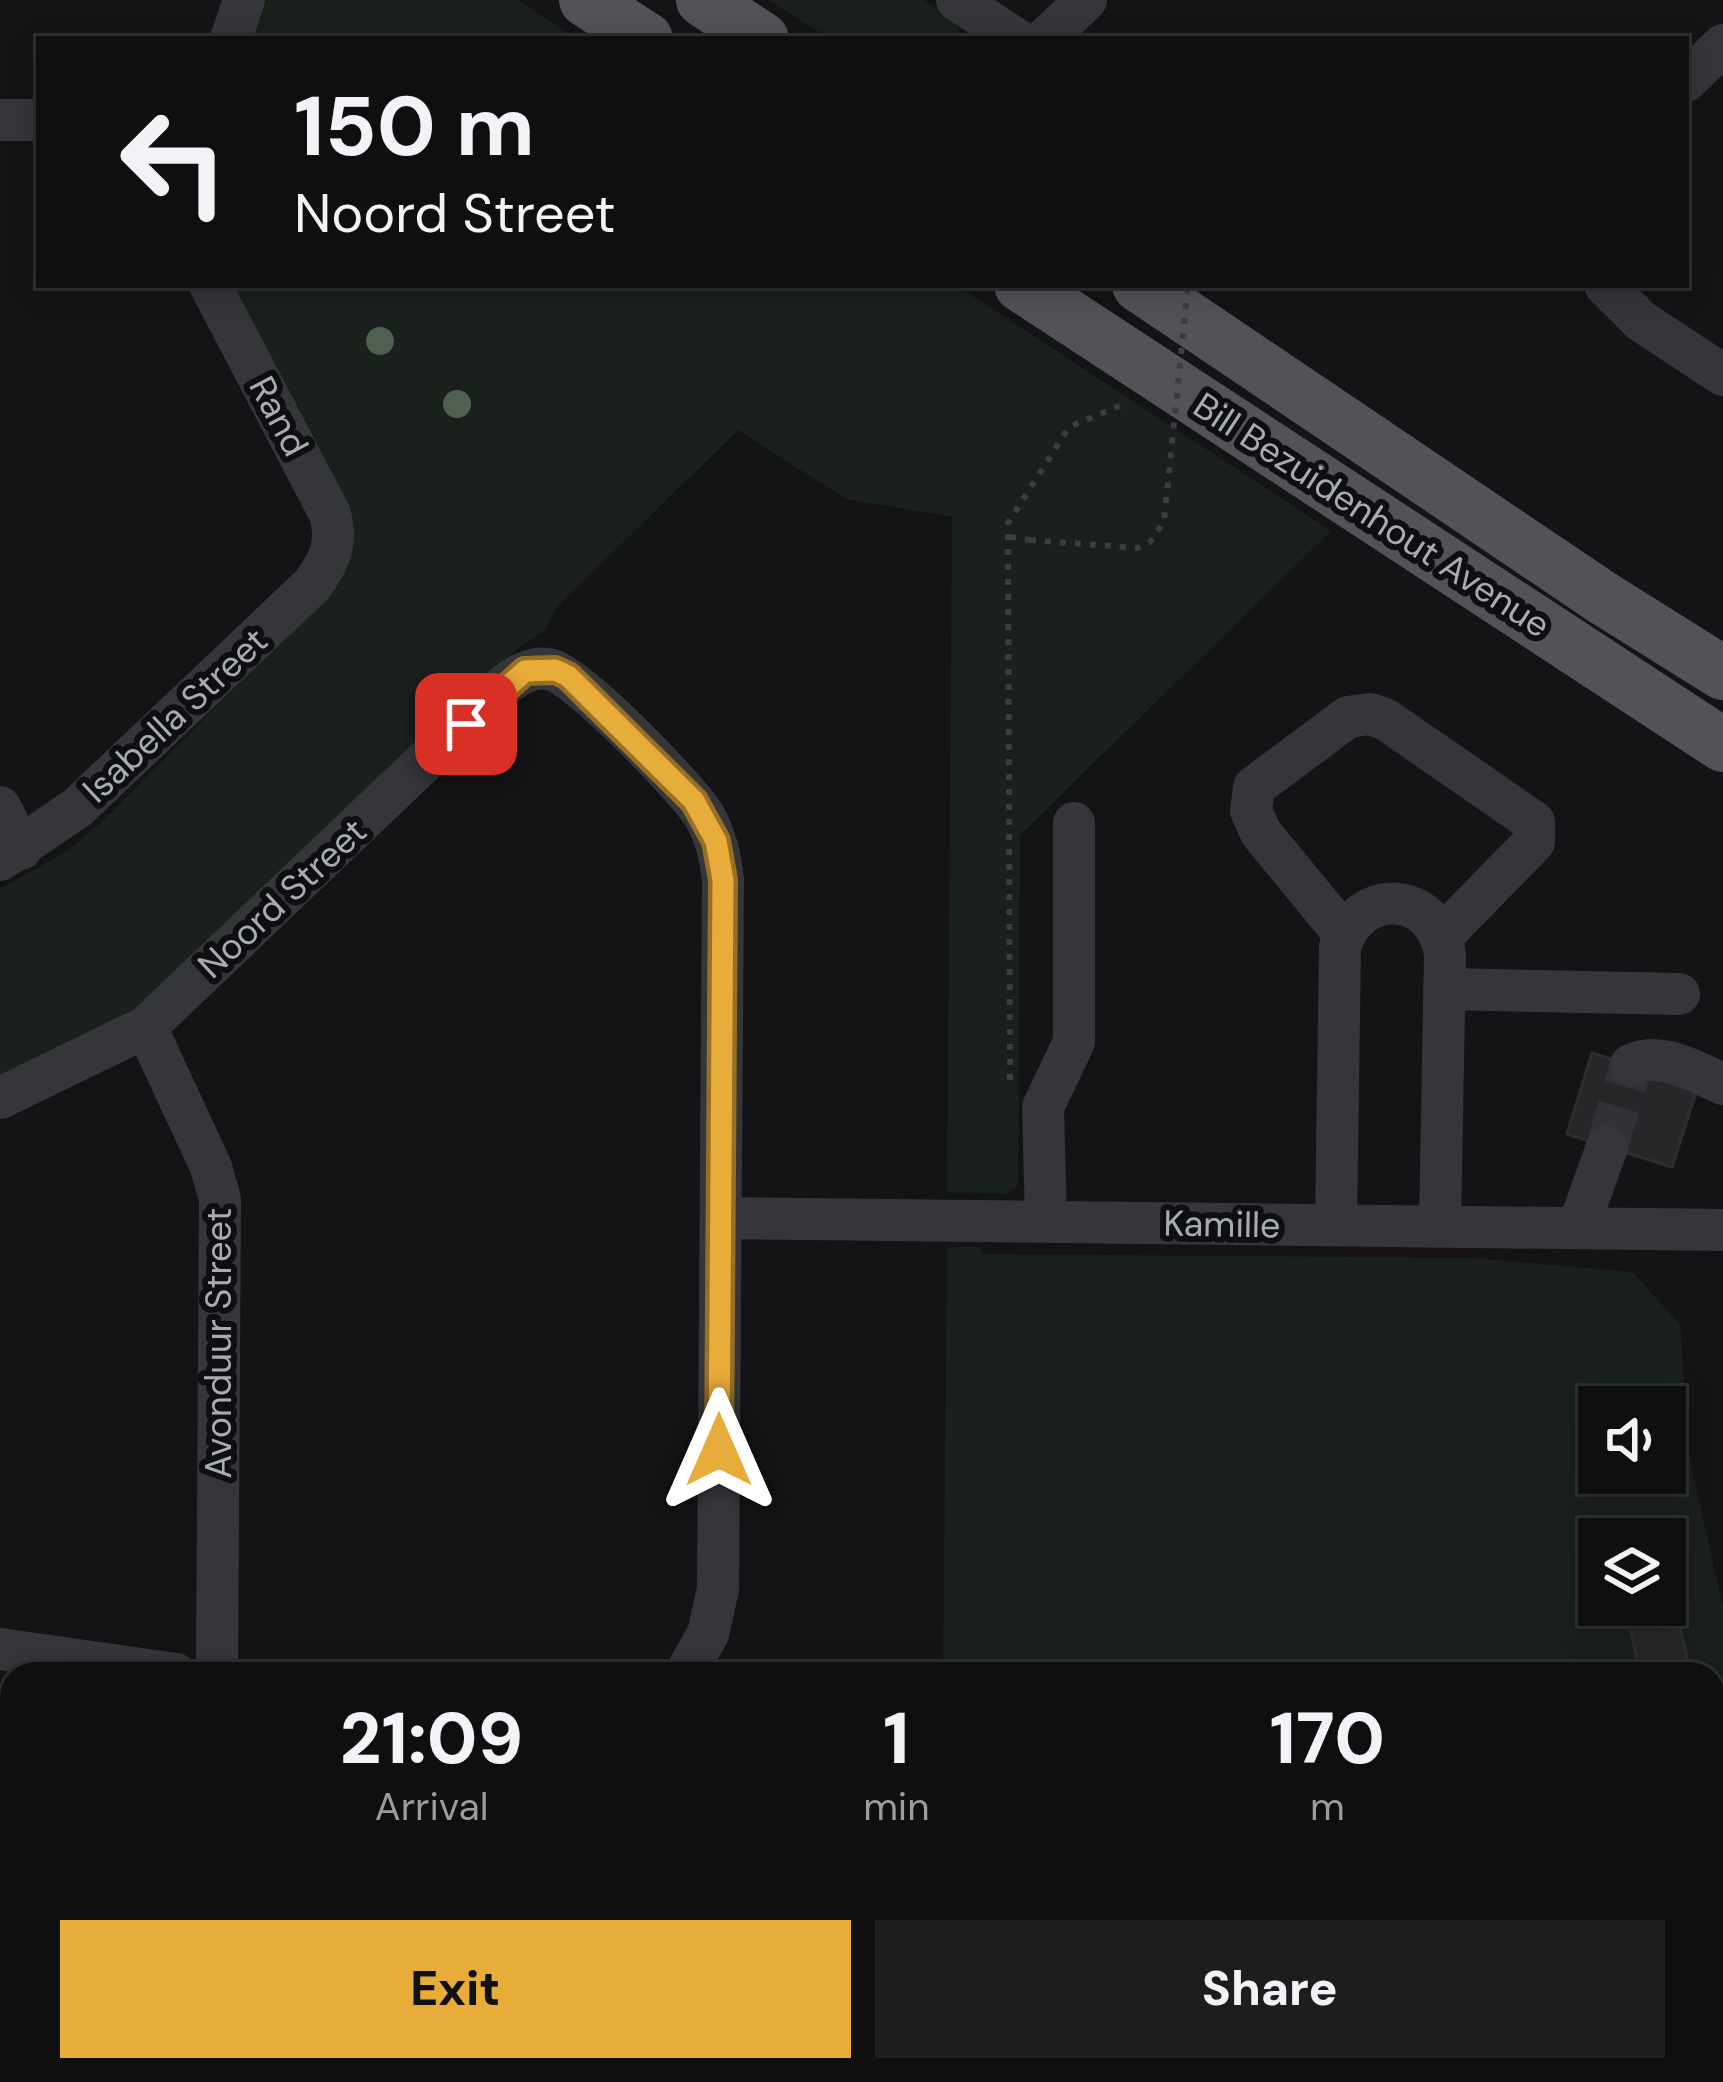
<!DOCTYPE html>
<html lang="en">
<head>
<meta charset="utf-8">
<style>
  :root { --surface:#0f0f10; --page:#1d1d1e; --text:#f1f3f6; --muted:#9b9c9f; --line:#2f2f30; --accent:#e8ac3a }
  body { margin:0; font-family:"DM Sans",sans-serif; background:var(--page); color:var(--text); height:100vh; display:flex; flex-direction:column; font-size:45px; white-space:nowrap }
  * { box-sizing:border-box; margin:0 }
  p { font-size:39px; color:var(--muted) }
  .icon { flex:none; width:66px; height:66px; fill:none; stroke:currentColor; stroke-width:2; stroke-linecap:round; stroke-linejoin:round }
  .map { position:relative; flex:1; overflow:hidden }
  .side { position:absolute; left:0px; top:1662px; width:1725px; height:420px; display:flex; flex-direction:column; background:var(--surface); border-radius:36px 36px 0 0; box-shadow:0 6px 30px #0003,0 0 0 3px var(--line) }
  .side>* { flex:none }
  .banner { position:absolute; left:36px; top:36px; width:1653px; height:252px; border-radius:0px; box-shadow:0 6px 30px #0003,0 0 0 3px var(--line); background:#0f0f10; color:var(--text); overflow:hidden }
  .fabs { position:absolute; left:1578px; top:1386px; display:grid; gap:24px }
  .fabs a { display:grid; place-items:center; width:108px; height:108px; border-radius:0px; background:var(--surface); box-shadow:0 6px 30px #0003,0 0 0 3px var(--line); font-size:60px }
  .pin { position:absolute; display:grid; place-items:center; width:102px; height:102px; color:#fff; margin:-51px; border-radius:24px; box-shadow:0 6px 18px #0006 }
  .me { position:absolute; width:132px; margin:-66px; rotate:0deg; stroke-linejoin:round; filter:drop-shadow(0 0 9px #0008) }
  .turn { display:flex; align-items:center; gap:42px; height:252px; padding:0 60px; font-size:54px }
  .turn .icon { width:156px; height:156px; stroke-width:2.5 }
  .turn b { display:block; font-size:84px; line-height:102px }
  .eta { display:flex; justify-content:space-evenly; align-items:center; height:204px; text-align:center }
  .eta b { font-size:72px; font-weight:800; line-height:84px }
  .cta { display:flex; gap:24px; margin-top:auto; padding:24px 60px }
  .cta a { flex:1; height:138px; border-radius:0px; background:var(--accent); color:#111; font-size:48px; font-weight:800; line-height:138px; text-align:center }
  .cta a+a { background:var(--page); color:var(--text) }
  .map>svg:first-child { display:block }
  .green { fill:#1a201b; fill-rule:evenodd }
  .building { fill:#27272a; stroke:#2e2e31; stroke-width:3 }
  .lines { fill:none; stroke-linecap:round; stroke-linejoin:round }
  .minor-tunnel { stroke:#313236; stroke-width:42; stroke-dasharray:42 21; stroke-linecap:butt }
  .path { stroke:#3b3d41; stroke-width:6; stroke-dasharray:6 9; stroke-linecap:butt }
  .minor { stroke:#35363a; stroke-width:42 }
  .major { stroke:#515359; stroke-width:54 }
  .path-bridge { stroke:#3b3d41; stroke-width:6; stroke-dasharray:6 9; stroke-linecap:butt }
  .tree { fill:#4e6050 }
  .route-casing { stroke:#977026; stroke-width:30 }
  .route { stroke:#e8ac3a; stroke-width:21 }
  .labels { text-anchor:middle; dominant-baseline:central; stroke-width:12; stroke-linejoin:round; paint-order:stroke }
  .street-label { font-size:36px; fill:#a6abb5; stroke:#0f0f11 }
</style>
</head>
<body>
<div class="map">
<svg width="1723" height="2082" viewBox="0 0 1723 2082">
  <rect width="100%" height="100%" fill="#141416"/>
  <!-- green -->
  <path class="green" d="M266 0H517L577 39H254Z
    M768 0H924L956 22 964 39H830Z
    M234 285H956L1331 531 1020 835 1018 1185 1006 1194 947 1192 952 517 846 499 738 430 557 607 544 631 521 646 172 985 119 1018 0 1078V889L67 851 104 820 328 593 337 579Z
    M947 1247H981L982 1254 1473 1258 1632 1272 1680 1324 1690 1461 1723 1607V1720L1713 1724V1674H943ZM1599 1407H1665V1473H1599ZM1599 1539H1665V1605H1599Z"/>
  <!-- building -->
  <path class="building" d="M1592 1053 1698 1086 1672 1167 1567 1134Z
    M1669 1582 1691 1674H1641L1624 1605H1665V1583Z"/>
  <g class="lines">
    <!-- minor-tunnel -->
    <path class="minor-tunnel" d="M1607 1147 1631 1065"/>
    <!-- path -->
    <path class="path" d="M1010 537 1030 540
      M1010 1080 1008 523 1069 427 1124 404"/>
    <!-- minor -->
    <path class="minor" d="M957 0 1016 39
      M231 39 244 0
      M1045 39 1086 0
      M1686 81 1723 45
      M0 120H39
      M1605 285 1641 321 1723 375
      M0 807 21 849
      M0 860 77 808 312 585C330 561 338 543 330 514L210 285
      M1344 934 1261 833 1251 811 1254 787 1348 717 1370 714 1385 719 1534 822V842L1441 937
      M1444 989 1679 994
      M146 1027 211 1167 220 1199 217 1674
      M1631 1065C1660 1050 1695 1072 1723 1084
      M0 1098 146 1027 506 684C519 675 532 666 549 669 576 673 689 790 705 817 716 837 721 858 723 880L718 1589 708 1634 685 1674
      M721 1218 1723 1230
      M1046 1222 1043 1107 1074 1042V823
      M1336 1225 1340 947C1359 886 1435 890 1445 954L1440 1226
      M1578 1228 1607 1147
      M0 1649 176 1674
      M1713 2007 1723 2002
      M1697 2070 1703 2082
      M1409 2082 1412 2070"/>
    <!-- major -->
    <path class="major" d="M586 0 646 39
      M703 0 762 39
      M1021 285 1723 745
      M1139 285 1603 598 1723 673"/>
    <!-- path-bridge -->
    <path class="path-bridge" d="M1030 540 1137 548 1150 542 1164 522 1188 285"/>
  </g>
  <!-- trees -->
  <g class="tree">
    <circle cx="380" cy="341" r="14"/>
    <circle cx="457" cy="404" r="14"/>
  </g>
  <g class="lines">
    <!-- route casing -->
    <g class="route-casing">
      <path id="route" d="M466 724 525 671 555 670 568 676 694 801 716 841 723 880 719 1450"/>
    </g>
    <!-- route -->
    <use href="#route" class="route"/>
  </g>
  <g class="labels">
    <!-- street labels -->
    <g class="street-label">
      <text transform="translate(279 416) rotate(62)">Rand</text>
      <text transform="translate(1372 515) rotate(33)">Bill Bezuidenhout Avenue</text>
      <text transform="translate(175 715) rotate(-43)">Isabella Street</text>
      <text transform="translate(282 898) rotate(-43)">Noord Street</text>
      <text transform="translate(1222 1224) rotate(1)">Kamille</text>
      <text transform="translate(218 1343) rotate(-90)">Avonduur Street</text>
    </g>
  </g>
</svg>
<div class="fabs">
<a><svg class="icon" aria-label="sound" viewBox="0 0 24 24"><path d="M4 9h4l5-4v14l-5-4H4zM17 9q2 3 0 6"/></svg></a>
<a><svg class="icon" aria-label="layers" viewBox="0 0 24 24"><path d="M12 4l9 5-9 5-9-5zM3 14l9 5 9-5"/></svg></a>
</div>
<div class="pin" style="left:466px;top:724px;background:#d93025"><svg class="icon" aria-label="arrive" viewBox="0 0 24 24"><path d="M6 21V4h12l-3 4 3 4H6"/></svg></div>
<svg class="me" style="left:719px;top:1450px" viewBox="-20 -20 40 40"><path d="M0-17L14 15 0 8-14 15z" fill="#e8ac3a" stroke="#fff" stroke-width="4"/></svg>
<div class="banner">
<div class="turn"><svg class="icon" aria-label="left" viewBox="0 0 24 24"><path d="M17 20v-9H6M10 6l-5 5 5 5"/></svg><div><b>150 m</b>Noord Street</div></div>
</div>
<section class="side">
<div class="eta">
<div><b>21:09</b><p>Arrival</p></div>
<div><b>1</b><p>min</p></div>
<div><b>170</b><p>m</p></div>
</div>
<div class="cta"><a>Exit</a><a>Share</a></div>
</section>
</div>
</body>
</html>
